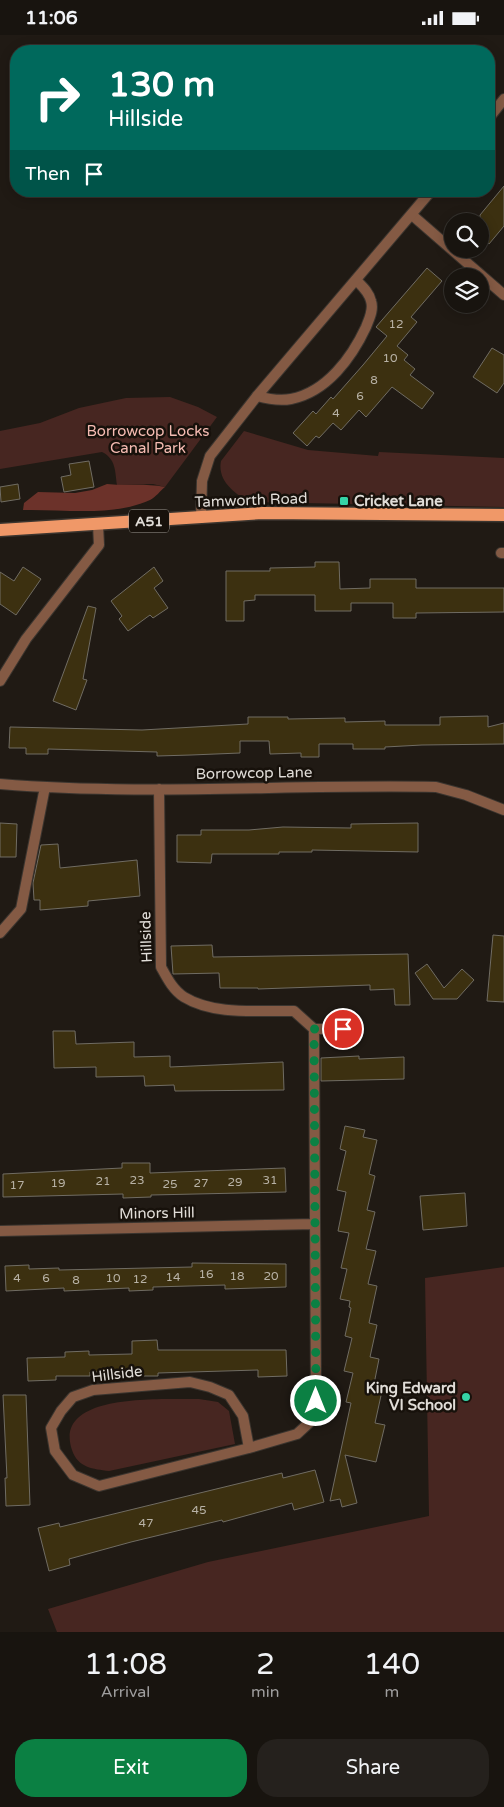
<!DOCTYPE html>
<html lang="en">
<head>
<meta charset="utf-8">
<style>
  :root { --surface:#18140f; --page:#25211d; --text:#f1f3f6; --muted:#9f9e9e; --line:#36332f; --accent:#0b8043 }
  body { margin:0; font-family:"Varela Round",sans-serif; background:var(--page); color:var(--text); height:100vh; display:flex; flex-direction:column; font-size:19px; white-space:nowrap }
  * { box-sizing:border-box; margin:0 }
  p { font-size:16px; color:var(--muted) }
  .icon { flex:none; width:28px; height:28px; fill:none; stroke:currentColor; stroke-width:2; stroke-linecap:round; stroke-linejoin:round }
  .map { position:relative; height:1597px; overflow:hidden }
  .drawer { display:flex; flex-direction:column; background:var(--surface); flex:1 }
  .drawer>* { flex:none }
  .guide { position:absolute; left:10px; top:10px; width:485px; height:152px; border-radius:20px; box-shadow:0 2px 12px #0003,0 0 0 1px var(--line); background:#00695c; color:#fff; overflow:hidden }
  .tools { position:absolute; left:444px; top:178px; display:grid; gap:10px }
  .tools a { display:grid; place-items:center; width:45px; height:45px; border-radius:50%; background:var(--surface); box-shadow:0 2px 12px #0003,0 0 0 1px var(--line); font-size:25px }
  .pin { position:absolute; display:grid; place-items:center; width:42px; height:42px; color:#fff; margin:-21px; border:2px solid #fff; border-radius:50%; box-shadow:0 1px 5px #0007 }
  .me { position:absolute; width:55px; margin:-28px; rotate:0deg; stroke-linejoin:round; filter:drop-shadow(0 0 4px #0008) }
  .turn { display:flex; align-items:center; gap:18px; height:105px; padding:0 15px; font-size:22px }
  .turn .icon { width:65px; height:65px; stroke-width:2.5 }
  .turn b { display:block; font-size:35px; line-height:42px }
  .then { display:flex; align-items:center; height:48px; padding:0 15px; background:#0003; gap:10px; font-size:19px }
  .eta { display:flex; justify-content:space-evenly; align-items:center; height:85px; text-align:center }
  .eta b { font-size:30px; font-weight:600; line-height:35px }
  .button { display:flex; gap:10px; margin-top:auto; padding:10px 15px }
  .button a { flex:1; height:58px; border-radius:20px; background:var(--accent); color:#fff; font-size:20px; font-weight:600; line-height:58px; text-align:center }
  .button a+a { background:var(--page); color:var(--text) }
  .status { display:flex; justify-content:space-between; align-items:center; height:35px; padding:0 25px; background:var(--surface); direction:ltr }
  .status svg { height:14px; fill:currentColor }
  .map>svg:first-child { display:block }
  .green { fill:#472621 }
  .forest { fill:#6c322a }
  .building { fill:#3c3010; stroke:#706c63 }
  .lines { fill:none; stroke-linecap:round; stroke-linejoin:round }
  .service-casing { stroke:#3b352f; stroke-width:12 }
  .minor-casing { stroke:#3b352f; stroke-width:12 }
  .tertiary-casing { stroke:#3b352f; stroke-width:12 }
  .primary-casing { stroke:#3b352f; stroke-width:15 }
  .service { stroke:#845a44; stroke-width:10 }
  .minor { stroke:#845a44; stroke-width:10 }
  .tertiary { stroke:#845a44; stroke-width:10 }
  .primary { stroke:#f09868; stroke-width:12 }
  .route { stroke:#0b8043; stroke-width:9; stroke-dasharray:0 16.2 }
  .poi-dot { fill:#35d4a7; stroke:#17110b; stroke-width:2 }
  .labels { text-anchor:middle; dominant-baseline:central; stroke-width:5; stroke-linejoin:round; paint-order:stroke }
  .number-label { font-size:12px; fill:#b8b2a6 }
  .shield { fill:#17110b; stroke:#a4a09a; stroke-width:1 }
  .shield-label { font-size:14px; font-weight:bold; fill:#e1ddd8 }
  .park-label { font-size:15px; fill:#f5bbb2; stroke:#17110b }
  .street-label { font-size:15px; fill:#e1ddd8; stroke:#17110b }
  .poi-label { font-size:15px; font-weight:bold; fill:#e1ddd8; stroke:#17110b; text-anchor:start }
</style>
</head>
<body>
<div class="status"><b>11:06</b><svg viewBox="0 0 49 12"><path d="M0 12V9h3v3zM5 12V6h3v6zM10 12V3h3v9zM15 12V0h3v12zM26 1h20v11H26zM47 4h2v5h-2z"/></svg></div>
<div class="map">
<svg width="504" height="1597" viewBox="0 0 504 1597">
  <rect width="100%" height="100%" fill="#201a14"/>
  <!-- green -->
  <path class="green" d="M170 362 198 372 217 382 165 452 153 449 117 450C115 436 116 424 102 417L0 434V396L40 388 79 373 126 363Z
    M244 396 308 415 378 421 379 417 504 423V472L250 467C235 459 217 446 221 426Z
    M504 1232V1597H57L48 1574 208 1527 429 1481 425 1243Z
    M199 1364 218 1367 229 1376 235 1409 109 1436C93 1434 78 1433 72 1415 52 1356 166 1365 199 1364Z"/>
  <!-- forest -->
  <path class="forest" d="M107 449C126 451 146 448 165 452 160 456 156 462 150 465 113 482 64 474 23 475L24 468 38 457 75 458 92 455Z"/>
  <!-- building -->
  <path class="building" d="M504 151V191L489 209 480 201V180Z
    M427 233 442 246 411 282 417 287 397 311 408 320 404 325 415 334 410 340 434 358 422 374 392 352 366 382 359 375 341 395 333 388 319 403 316 401 307 411 293 398 313 376 316 379 331 362 333 364 363 330 387 301 376 292Z
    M492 313 504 320V348L497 358 473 342Z
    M89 426 94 452 64 457 61 442 71 440 69 429Z
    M18 449 20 464 1 467 0 452Z
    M315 527H339L340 554 370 553V544H416V553H504V577L416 578V583H393V568H351V576H315V560H255V565L244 566V586H226V536H270V533L315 532Z
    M23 532 41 544 16 580 0 569V537L14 546Z
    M154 532 163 546 154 553 168 573 153 583 150 580 128 596 119 584 122 581 111 566Z
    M88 571 96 573 83 644 87 645 76 675 53 666Z
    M488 681V692L504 688V709L422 710 385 712V714H353V709H319V722H301V718L270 719 269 706H240V718L191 720 157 721V717L48 714V719H26V713H9L10 692 142 695 248 689V682H288V684L345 683V687L385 686V690H440V682Z
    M0 788 17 789 16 822H0Z
    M418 788V817L312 815V817H279V819H212L211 828 177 827V800H201V795H249L283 792 351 793V789Z
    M58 809 60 833 137 825 140 861 88 866V871L40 875V865H34L33 848 41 810Z
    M493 900 504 901V967L487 966Z
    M212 910 213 922 408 919 410 970H395L394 954 370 955V950L258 954V953H220L219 938 173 939 171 911Z
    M427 929 444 953 462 934 474 945 457 964H433L415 938Z
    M53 996H75L76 1009 134 1007V1022L170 1021V1032L283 1027 284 1055 175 1056 174 1050 145 1051 144 1041 96 1042V1032L54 1033Z
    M359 1021V1024L404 1022V1044L321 1046V1023Z
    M345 1091 365 1095 363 1102 377 1105 369 1139 375 1141 367 1175 375 1177 366 1214 376 1216 368 1249 377 1251 369 1288 377 1290 370 1322 379 1324 373 1354 382 1356 375 1388 385 1390 376 1427 345 1420 357 1468 342 1472 340 1464 330 1466 351 1368 346 1367 353 1338 344 1336 352 1303 345 1301 351 1273 349 1272 350 1266 340 1264 347 1234 341 1233 349 1198 338 1196 346 1157 337 1155 346 1116 340 1114Z
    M122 1128H150V1138L285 1133 286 1157 151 1160V1162L123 1163V1159L3 1162V1139L122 1133Z
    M465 1158 467 1191 423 1195 420 1161Z
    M192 1228 286 1229V1252L225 1254V1250L153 1252V1255L129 1256V1253L64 1256V1253L6 1256 5 1231 29 1230V1234L59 1233V1235L192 1232Z
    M157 1305 158 1315H286L287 1341 258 1342V1335L158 1338V1341H132V1336L90 1337V1341H56V1345L28 1346 27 1323 65 1322V1317L89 1316V1320L132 1319V1306Z
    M3 1360H26L30 1470 6 1471 5 1443H7Z
    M315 1435 324 1467 294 1475 292 1468 223 1487 222 1485 131 1507 69 1524 70 1530 49 1536 38 1493 59 1488 60 1492 282 1438 283 1443Z"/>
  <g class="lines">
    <!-- service casing -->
    <g class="service-casing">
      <path id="service" d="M257 361C268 364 280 366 291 364 327 357 352 322 366 292 369 284 374 275 371 266 369 257 362 251 356 245"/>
    </g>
    <!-- minor casing -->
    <g class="minor-casing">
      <path id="minor" d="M412 180 504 260
        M501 518H504
        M0 646 26 604 99 510 98 490
        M0 749C145 761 291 749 436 752L466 760 504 775
        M159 754 161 932C167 943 173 955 184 962 215 981 260 975 294 976L314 994H357
        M0 898 21 874 45 752
        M0 1196 315 1189
        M249 1413 243 1381 229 1360 210 1352 190 1347 93 1355 73 1362 61 1376 51 1393 55 1416 73 1440 99 1451 249 1413 297 1399 310 1387 316 1366 314 994"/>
    </g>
    <!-- tertiary casing -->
    <g class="tertiary-casing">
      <path id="tertiary" d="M489 83 504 64
        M201 483 202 446 210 421 257 361 431 156"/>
    </g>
    <!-- primary casing -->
    <g class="primary-casing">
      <path id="primary" d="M0 495 263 478 504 480"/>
    </g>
    <!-- service -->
    <use href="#service" class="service"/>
    <!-- minor -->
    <use href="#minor" class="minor"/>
    <!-- tertiary -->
    <use href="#tertiary" class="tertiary"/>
    <!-- primary -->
    <use href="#primary" class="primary"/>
  </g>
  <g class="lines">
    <!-- route -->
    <path class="route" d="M316 1366 314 994H343"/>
  </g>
  <!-- markers -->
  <g class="poi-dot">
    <rect x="339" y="461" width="10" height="10" rx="2.5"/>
    <circle cx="466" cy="1362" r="5"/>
  </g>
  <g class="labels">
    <!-- number labels -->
    <g class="number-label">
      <text x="396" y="289">12</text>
      <text x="390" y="323">10</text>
      <text x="374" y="345">8</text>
      <text x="360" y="361">6</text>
      <text x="336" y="378">4</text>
      <text x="137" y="1145">23</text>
      <text x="270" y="1145">31</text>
      <text x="103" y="1146">21</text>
      <text x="235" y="1147">29</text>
      <text x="58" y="1148">19</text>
      <text x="201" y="1148">27</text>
      <text x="170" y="1149">25</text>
      <text x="17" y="1150">17</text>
      <text x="206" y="1239">16</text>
      <text x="237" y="1241">18</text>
      <text x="271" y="1241">20</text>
      <text x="173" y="1242">14</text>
      <text x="17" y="1243">4</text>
      <text x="46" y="1243">6</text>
      <text x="113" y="1243">10</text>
      <text x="140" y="1244">12</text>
      <text x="76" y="1245">8</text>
      <text x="199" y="1475">45</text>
      <text x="146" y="1488">47</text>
    </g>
    <!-- shield labels -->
    <rect class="shield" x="129" y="474.5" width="40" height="23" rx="4"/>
    <g class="shield-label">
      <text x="149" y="486">A51</text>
    </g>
    <!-- park labels -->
    <g class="park-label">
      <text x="148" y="396">Borrowcop Locks<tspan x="148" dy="17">Canal Park</tspan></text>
    </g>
    <!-- street labels -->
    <g class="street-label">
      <text transform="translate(251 465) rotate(-2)">Tamworth Road</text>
      <text transform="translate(254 738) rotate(-1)">Borrowcop Lane</text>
      <text transform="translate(146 902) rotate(-92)">Hillside</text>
      <text transform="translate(157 1178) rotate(-1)">Minors Hill</text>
      <text transform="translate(117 1339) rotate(-7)">Hillside</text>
    </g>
    <!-- poi labels -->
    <g class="poi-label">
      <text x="354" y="466">Cricket Lane</text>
      <text x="456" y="1353" text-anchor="end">King Edward<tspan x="456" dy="17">VI School</tspan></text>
    </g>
  </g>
</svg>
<div class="tools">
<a><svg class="icon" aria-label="search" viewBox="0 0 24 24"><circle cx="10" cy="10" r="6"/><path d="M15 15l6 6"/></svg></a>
<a><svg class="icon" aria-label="layers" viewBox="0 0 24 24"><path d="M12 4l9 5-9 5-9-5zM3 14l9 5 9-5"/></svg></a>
</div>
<div class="pin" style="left:343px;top:994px;background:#d93025"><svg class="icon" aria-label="arrive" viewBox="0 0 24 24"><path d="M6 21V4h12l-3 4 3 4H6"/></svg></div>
<svg class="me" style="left:316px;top:1366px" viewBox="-20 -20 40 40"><circle r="17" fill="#0b8043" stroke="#fff" stroke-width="3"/><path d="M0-11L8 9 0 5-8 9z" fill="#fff"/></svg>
<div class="guide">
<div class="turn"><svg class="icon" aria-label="right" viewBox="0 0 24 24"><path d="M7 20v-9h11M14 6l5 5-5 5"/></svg><div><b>130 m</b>Hillside</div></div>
<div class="then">Then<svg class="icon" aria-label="arrive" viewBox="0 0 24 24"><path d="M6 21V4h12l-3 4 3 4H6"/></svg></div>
</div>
</div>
<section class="drawer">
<div class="eta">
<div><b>11:08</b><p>Arrival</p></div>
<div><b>2</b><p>min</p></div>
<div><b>140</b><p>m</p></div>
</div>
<div class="button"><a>Exit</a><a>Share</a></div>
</section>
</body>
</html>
